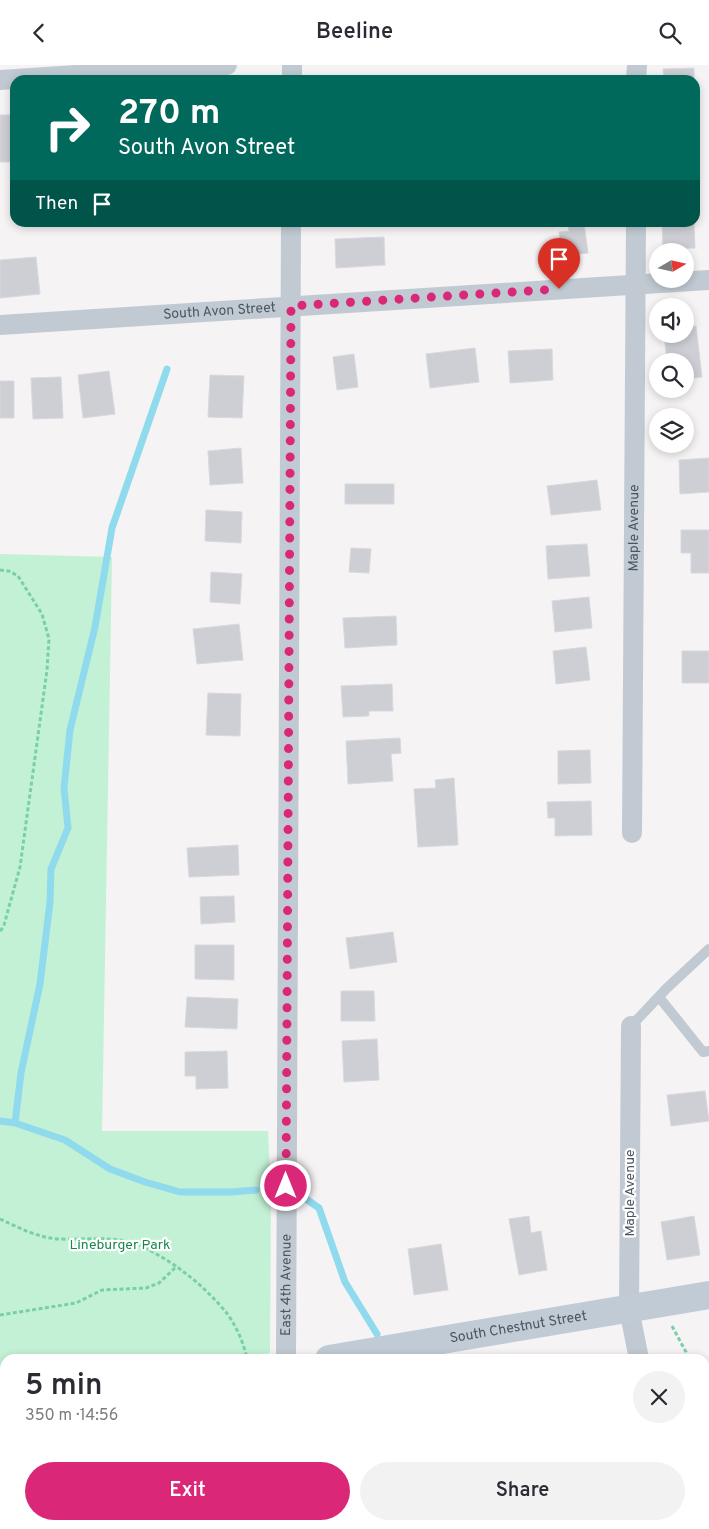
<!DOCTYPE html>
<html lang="en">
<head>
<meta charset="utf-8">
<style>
  :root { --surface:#fff; --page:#f2f2f3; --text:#2b2b33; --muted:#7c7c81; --accent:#db2777 }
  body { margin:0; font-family:Overpass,sans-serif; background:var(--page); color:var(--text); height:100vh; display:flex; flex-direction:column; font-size:19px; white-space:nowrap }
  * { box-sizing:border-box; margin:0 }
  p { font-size:16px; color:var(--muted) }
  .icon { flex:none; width:28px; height:28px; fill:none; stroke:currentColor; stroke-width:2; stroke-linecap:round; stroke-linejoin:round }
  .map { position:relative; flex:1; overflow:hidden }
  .details { position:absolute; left:0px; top:1289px; width:710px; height:176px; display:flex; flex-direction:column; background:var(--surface); border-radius:15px 15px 0 0; box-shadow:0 2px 8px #0003 }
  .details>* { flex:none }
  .top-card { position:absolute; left:10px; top:10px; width:690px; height:152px; border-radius:15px; box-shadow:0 2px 8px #0003; background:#00695c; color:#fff; overflow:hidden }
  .needle { width:32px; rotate:81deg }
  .tools { position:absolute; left:649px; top:178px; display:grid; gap:10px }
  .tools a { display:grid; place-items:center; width:45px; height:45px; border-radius:50%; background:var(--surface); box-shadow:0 2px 8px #0003; font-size:25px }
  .pin { position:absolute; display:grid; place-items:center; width:42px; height:42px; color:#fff; margin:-51px -21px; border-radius:50% 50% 50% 0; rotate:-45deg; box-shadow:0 0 5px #0007 }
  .pin .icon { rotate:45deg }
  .me { position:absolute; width:55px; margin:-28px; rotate:0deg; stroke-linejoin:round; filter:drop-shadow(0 0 4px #0008) }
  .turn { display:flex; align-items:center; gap:18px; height:105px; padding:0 25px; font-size:22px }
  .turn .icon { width:65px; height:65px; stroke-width:2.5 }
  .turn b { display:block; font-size:35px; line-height:42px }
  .then { display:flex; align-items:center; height:48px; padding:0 25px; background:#0003; gap:10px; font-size:19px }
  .round { display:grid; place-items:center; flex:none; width:52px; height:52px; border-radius:26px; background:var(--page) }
  .headline { display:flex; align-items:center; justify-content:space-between; height:85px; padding:0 25px }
  h1 { font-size:30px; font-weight:600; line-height:38px }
  .cta { display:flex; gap:10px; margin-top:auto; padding:10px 25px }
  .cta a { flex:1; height:58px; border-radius:30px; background:var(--accent); color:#fff; font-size:20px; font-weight:600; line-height:58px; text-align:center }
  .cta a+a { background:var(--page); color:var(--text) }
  header { display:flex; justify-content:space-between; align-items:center; height:65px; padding:0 25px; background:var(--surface); font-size:22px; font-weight:600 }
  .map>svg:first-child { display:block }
  .green { fill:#c3f1d5 }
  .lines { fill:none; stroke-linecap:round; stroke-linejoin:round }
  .stream { stroke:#90daee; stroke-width:7 }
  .building { fill:#cdcfd5; stroke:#d7d9de }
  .path { stroke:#7ad0a6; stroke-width:3; stroke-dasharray:4 2.5; stroke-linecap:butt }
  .lane { stroke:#c1cad2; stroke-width:10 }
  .street { stroke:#c1cad2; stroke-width:20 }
  .secondary { stroke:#c1cbd6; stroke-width:28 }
  .route { stroke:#db2777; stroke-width:9; stroke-dasharray:0 16.2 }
  .labels { text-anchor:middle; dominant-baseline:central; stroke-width:4.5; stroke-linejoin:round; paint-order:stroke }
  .street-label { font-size:14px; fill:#4a5661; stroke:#fff }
  .park-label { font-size:14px; fill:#17864f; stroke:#fff }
</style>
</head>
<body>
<header><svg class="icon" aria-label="back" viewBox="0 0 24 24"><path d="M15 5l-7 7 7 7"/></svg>Beeline<svg class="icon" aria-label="search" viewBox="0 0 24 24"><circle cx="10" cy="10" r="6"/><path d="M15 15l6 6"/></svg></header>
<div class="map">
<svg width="709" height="1464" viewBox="0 0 709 1464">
  <rect width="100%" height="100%" fill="#f5f3f3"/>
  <!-- green -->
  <path class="green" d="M0 489 112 492 102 1066H268L271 1127 270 1288 233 1294H5V1332L0 1333Z"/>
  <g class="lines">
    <!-- stream -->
    <path class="stream" d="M0 1056 15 1058 65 1075 110 1104 145 1117 180 1127H232L256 1125
      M15 1058 21 1008 40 919 50 837 51 804 68 763 64 723 70 665 95 562 112 463 167 304
      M306 1134 319 1143 345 1217 377 1269
      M705 1440 709 1443"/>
  </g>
  <!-- building -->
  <path class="building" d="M694 3V15H664L663 4Z
    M0 50H13L12 97H0Z
    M568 158H584L588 188 562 191 559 167 569 166Z
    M662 158H694L695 183 663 184Z
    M384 172 385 200 336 203 335 174Z
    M36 192 40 229 0 233V195Z
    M696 261 702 312 685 314V296H667L664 269H685V263Z
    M475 283 479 317 430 323 426 289Z
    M552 284 553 315 510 318 508 286Z
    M354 289 358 322 337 325 333 292Z
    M109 306 115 349 83 353 78 310Z
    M210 310 244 311 242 353 208 352Z
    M61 312 63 353 33 354 31 313Z
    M0 316H14V353H0Z
    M241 383 243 418 210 420 208 386Z
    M709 393V427L680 429 679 395Z
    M597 415 601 445 551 450 547 421Z
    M345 419H394V439H345Z
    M206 445 242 447 241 478 205 476Z
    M681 465H709V508H691V488H681Z
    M587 479 590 511 548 514 546 481Z
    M351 483 371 484 369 508 349 507Z
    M211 507 242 509 240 539 210 537Z
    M589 532 592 563 555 567 552 536Z
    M396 551 397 580 345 583 343 553Z
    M239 559 243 595 197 599 193 564Z
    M586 582 590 615 556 619 553 586Z
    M682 586H709V618H682Z
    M392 619 393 646H369V651L343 652 341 621Z
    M208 628 241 629 240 671 206 670Z
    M400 673 401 688 391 689 393 716 348 719 346 676Z
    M590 685 591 718 558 719V686Z
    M454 713 458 780 418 782 414 724 436 723 435 715Z
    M591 736 592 770 555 771V753H548L547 737Z
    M238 780 239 810 189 812 187 783Z
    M234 831 235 857 201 859 200 832Z
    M393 867 397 897 350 904 346 873Z
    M195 880H234V915L195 914Z
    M341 926H374L375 956H341Z
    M187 932 238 934 237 964 185 962Z
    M377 974 379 1015 344 1017 342 976Z
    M227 986 228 1023 196 1024V1011H185V987Z
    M705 1026 709 1056 671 1061 667 1030Z
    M529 1151 531 1168 541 1166 547 1205 519 1210 509 1154Z
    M694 1151 700 1190 667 1195 661 1157Z
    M441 1179 448 1225 414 1230 408 1184Z
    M5 1379V1402L0 1403V1380Z
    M0 1415 3 1432H5V1460H10H9V1464H0Z"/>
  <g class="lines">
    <!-- path -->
    <path class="path" d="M0 505 9 506 18 511 42 549 49 574 47 605 20 802 4 860 0 867
      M0 1154C19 1163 41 1174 61 1174 87 1175 108 1171 134 1178 140 1179 145 1183 151 1186 179 1201 204 1221 225 1246 235 1258 244 1278 247 1294
      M0 1250 76 1238 102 1225 146 1223 159 1218 177 1201
      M672 1261 686 1287 688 1294
      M705 1356 707 1365 705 1406
      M705 1428 709 1437"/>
    <!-- lane -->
    <path class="lane" d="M659 932 703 987 709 986
      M631 961 667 923 709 884
      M51 1460 59 1464
      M86 1464 97 1462 100 1460"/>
    <!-- street -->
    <g class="street">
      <path d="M0 15 227 0"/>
      <path d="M292 15V0"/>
      <path d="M636 15 637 0"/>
      <path id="s1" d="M0 260 709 215"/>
      <path id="s2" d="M632 768 636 158"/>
      <path d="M631 961 629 1244 639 1294"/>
      <path id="s3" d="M286 1294 291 158"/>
      <path d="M312 1460 313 1464"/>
      <path d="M670 1460 671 1464"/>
    </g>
    <!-- secondary -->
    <g class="secondary">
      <path id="s4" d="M329 1294 709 1230"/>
      <path d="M0 1352 5 1351"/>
    </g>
  </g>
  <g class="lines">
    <!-- route -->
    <path class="route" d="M286 1121 291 241 559 224"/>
  </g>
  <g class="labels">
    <!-- street labels -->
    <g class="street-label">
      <text stroke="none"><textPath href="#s1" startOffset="220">South Avon Street</textPath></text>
      <text stroke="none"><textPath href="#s2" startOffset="305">Maple Avenue</textPath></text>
      <text transform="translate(630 1128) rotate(-90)">Maple Avenue</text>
      <text stroke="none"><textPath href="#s3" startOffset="74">East 4th Avenue</textPath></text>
      <text stroke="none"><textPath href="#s4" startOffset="192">South Chestnut Street</textPath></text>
    </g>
    <!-- park labels -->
    <g class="park-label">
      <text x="120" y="1180">Lineburger Park</text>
    </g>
  </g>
</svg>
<div class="tools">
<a><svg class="needle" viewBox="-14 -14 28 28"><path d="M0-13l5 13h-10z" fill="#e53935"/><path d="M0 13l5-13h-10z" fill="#7c7c81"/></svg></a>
<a><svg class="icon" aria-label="sound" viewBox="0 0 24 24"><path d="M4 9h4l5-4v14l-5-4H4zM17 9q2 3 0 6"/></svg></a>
<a><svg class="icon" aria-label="search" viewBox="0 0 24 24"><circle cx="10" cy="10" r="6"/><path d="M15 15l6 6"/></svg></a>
<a><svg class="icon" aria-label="layers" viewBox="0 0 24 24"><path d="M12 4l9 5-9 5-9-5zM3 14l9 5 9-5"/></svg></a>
</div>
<div class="pin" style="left:559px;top:224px;background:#d93025"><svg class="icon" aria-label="arrive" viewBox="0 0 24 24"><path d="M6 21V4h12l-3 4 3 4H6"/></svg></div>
<svg class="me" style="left:286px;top:1121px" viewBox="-20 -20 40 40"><circle r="17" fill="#db2777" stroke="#fff" stroke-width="3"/><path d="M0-11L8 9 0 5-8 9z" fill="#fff"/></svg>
<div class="top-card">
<div class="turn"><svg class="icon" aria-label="right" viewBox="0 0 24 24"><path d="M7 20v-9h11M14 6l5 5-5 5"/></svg><div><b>270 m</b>South Avon Street</div></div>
<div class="then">Then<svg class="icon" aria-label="arrive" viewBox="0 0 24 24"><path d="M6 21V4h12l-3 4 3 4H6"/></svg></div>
</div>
<section class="details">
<div class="headline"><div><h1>5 min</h1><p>350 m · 14:56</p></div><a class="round"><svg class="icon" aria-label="close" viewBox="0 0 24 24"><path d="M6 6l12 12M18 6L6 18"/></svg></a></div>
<div class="cta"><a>Exit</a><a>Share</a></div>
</section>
</div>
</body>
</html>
